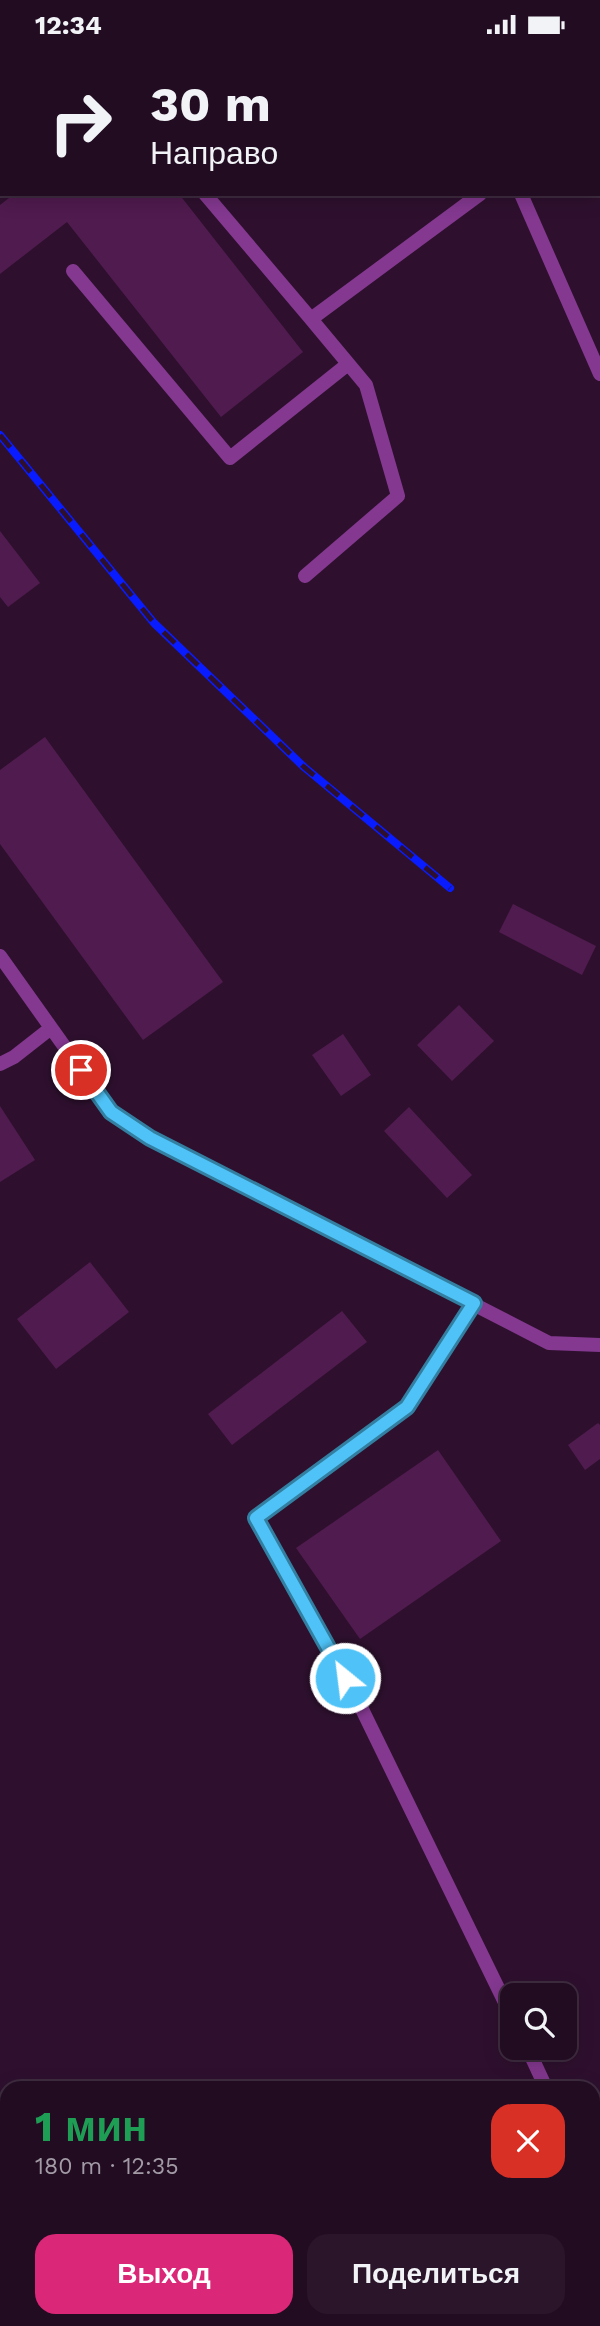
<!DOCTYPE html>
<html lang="ru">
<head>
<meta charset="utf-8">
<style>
  :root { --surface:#220c22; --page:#2a152a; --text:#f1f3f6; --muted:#a29ba5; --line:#3f2c40; --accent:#db2777 }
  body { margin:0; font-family:"Work Sans",sans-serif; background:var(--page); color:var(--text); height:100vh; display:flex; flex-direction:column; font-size:26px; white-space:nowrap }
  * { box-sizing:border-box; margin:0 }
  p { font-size:23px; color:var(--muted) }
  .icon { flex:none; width:38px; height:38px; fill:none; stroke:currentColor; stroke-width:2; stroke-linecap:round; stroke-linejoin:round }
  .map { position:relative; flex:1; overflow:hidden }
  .sheet { position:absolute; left:0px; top:2032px; width:600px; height:247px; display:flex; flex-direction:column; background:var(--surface); border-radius:21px 21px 0 0; box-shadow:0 4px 18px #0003,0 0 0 2px var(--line) }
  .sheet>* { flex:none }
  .hud { position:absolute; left:0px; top:0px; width:600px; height:147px; box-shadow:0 4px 18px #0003,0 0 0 2px var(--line); background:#220c22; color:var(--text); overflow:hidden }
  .buttons { position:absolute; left:500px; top:1934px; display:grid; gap:14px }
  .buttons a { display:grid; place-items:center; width:77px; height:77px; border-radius:14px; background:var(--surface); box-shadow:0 4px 18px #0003,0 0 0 2px var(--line); font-size:35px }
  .pin { position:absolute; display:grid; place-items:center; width:60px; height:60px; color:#fff; margin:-30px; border:4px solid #fff; border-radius:50%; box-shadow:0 2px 7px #0007 }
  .me { position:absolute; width:77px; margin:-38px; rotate:331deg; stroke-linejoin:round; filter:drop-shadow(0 0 5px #0008) }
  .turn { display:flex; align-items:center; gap:24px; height:147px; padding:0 35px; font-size:32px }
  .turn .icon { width:91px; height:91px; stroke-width:2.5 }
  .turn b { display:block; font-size:49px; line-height:60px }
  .round { display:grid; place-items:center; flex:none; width:74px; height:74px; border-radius:21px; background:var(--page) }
  .headline { display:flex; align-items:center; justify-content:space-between; height:119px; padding:0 35px }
  h1 { font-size:42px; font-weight:700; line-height:52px; color:#1e9e55 }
  .action { display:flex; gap:14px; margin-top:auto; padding:14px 35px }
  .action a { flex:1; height:80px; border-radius:21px; background:var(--accent); color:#fff; font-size:28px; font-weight:700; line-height:80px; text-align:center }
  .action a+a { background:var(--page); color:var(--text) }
  .status { display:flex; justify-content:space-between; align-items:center; height:49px; padding:0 35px; background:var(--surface); direction:ltr }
  .status svg { height:19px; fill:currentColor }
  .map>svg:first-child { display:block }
  .building { fill:#501b4f }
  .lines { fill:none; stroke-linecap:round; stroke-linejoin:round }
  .lane { stroke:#843890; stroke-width:14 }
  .rail-casing { stroke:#091cff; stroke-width:8 }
  .rail { stroke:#2e102e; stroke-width:5; stroke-dasharray:16; stroke-linecap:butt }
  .route-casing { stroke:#337fa1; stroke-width:18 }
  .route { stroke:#4fc3f7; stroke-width:12 }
</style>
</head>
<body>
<div class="status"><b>12:34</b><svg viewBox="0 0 49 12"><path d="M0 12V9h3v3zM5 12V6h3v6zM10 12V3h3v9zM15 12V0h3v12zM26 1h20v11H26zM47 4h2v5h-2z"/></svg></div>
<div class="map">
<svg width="600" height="2277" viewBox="0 0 600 2277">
  <rect width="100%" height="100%" fill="#2e102e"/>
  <!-- building -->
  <path class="building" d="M14 145H179L303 303 221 368 67 173 0 225V156Z
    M0 482 40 534 8 558 0 548Z
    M45 688 223 933 143 991 0 795V721Z
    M513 855 596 897 582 926 499 883Z
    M459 956 494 992 452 1032 417 996Z
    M343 985 371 1026 341 1047 312 1006Z
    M0 1057 35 1111 0 1133Z
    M409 1058 472 1126 447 1149 384 1082Z
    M90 1213 129 1263 56 1320 17 1270Z
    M342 1262 367 1293 232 1396 208 1365Z
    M598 1374 600 1376V1410L585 1421 568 1396Z
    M438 1401 501 1492 360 1590 296 1499Z
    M501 2272H582L585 2277H504Z"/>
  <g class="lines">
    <!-- lane -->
    <path class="lane" d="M449 0 450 2
      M94 2 97 0
      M505 2 507 0
      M0 75 2 73
      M205 145 311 270 480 145
      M521 145 600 325
      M73 222 230 409 348 315
      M305 527 398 447 366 336 311 270
      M0 907 111 1063 150 1089 549 1294 600 1296
      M0 1015 14 1008 51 979
      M474 1254 407 1358 255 1469 358 1652 513 1970
      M527 1998 546 2039
      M593 2136 600 2150"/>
    <!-- rail casing -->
    <g class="rail-casing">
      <path id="rail" d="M0 386 154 574 304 718 450 839"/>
    </g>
    <!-- rail -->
    <use href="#rail" class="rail"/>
  </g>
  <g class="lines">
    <!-- route casing -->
    <g class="route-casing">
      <path id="route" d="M81 1021 111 1063 150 1089 474 1254 407 1358 256 1469 345 1629"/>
    </g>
    <!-- route -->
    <use href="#route" class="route"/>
  </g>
</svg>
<div class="buttons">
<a><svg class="icon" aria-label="search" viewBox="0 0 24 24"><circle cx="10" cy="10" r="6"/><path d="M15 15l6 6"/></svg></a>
</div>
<div class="pin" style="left:81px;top:1021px;background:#d93025"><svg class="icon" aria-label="arrive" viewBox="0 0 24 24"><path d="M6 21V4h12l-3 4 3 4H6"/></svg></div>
<svg class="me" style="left:345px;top:1629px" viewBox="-20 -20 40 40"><circle r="17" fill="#4fc3f7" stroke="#fff" stroke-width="3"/><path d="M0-11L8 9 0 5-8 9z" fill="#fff"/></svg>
<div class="hud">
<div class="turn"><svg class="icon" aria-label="right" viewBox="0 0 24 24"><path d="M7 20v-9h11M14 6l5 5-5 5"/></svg><div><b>30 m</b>Направо</div></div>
</div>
<section class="sheet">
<div class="headline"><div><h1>1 мин</h1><p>180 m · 12:35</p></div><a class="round" style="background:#d93025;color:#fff"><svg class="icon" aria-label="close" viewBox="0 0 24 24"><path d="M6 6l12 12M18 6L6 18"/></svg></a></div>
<div class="action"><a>Выход</a><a>Поделиться</a></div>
</section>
</div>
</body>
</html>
